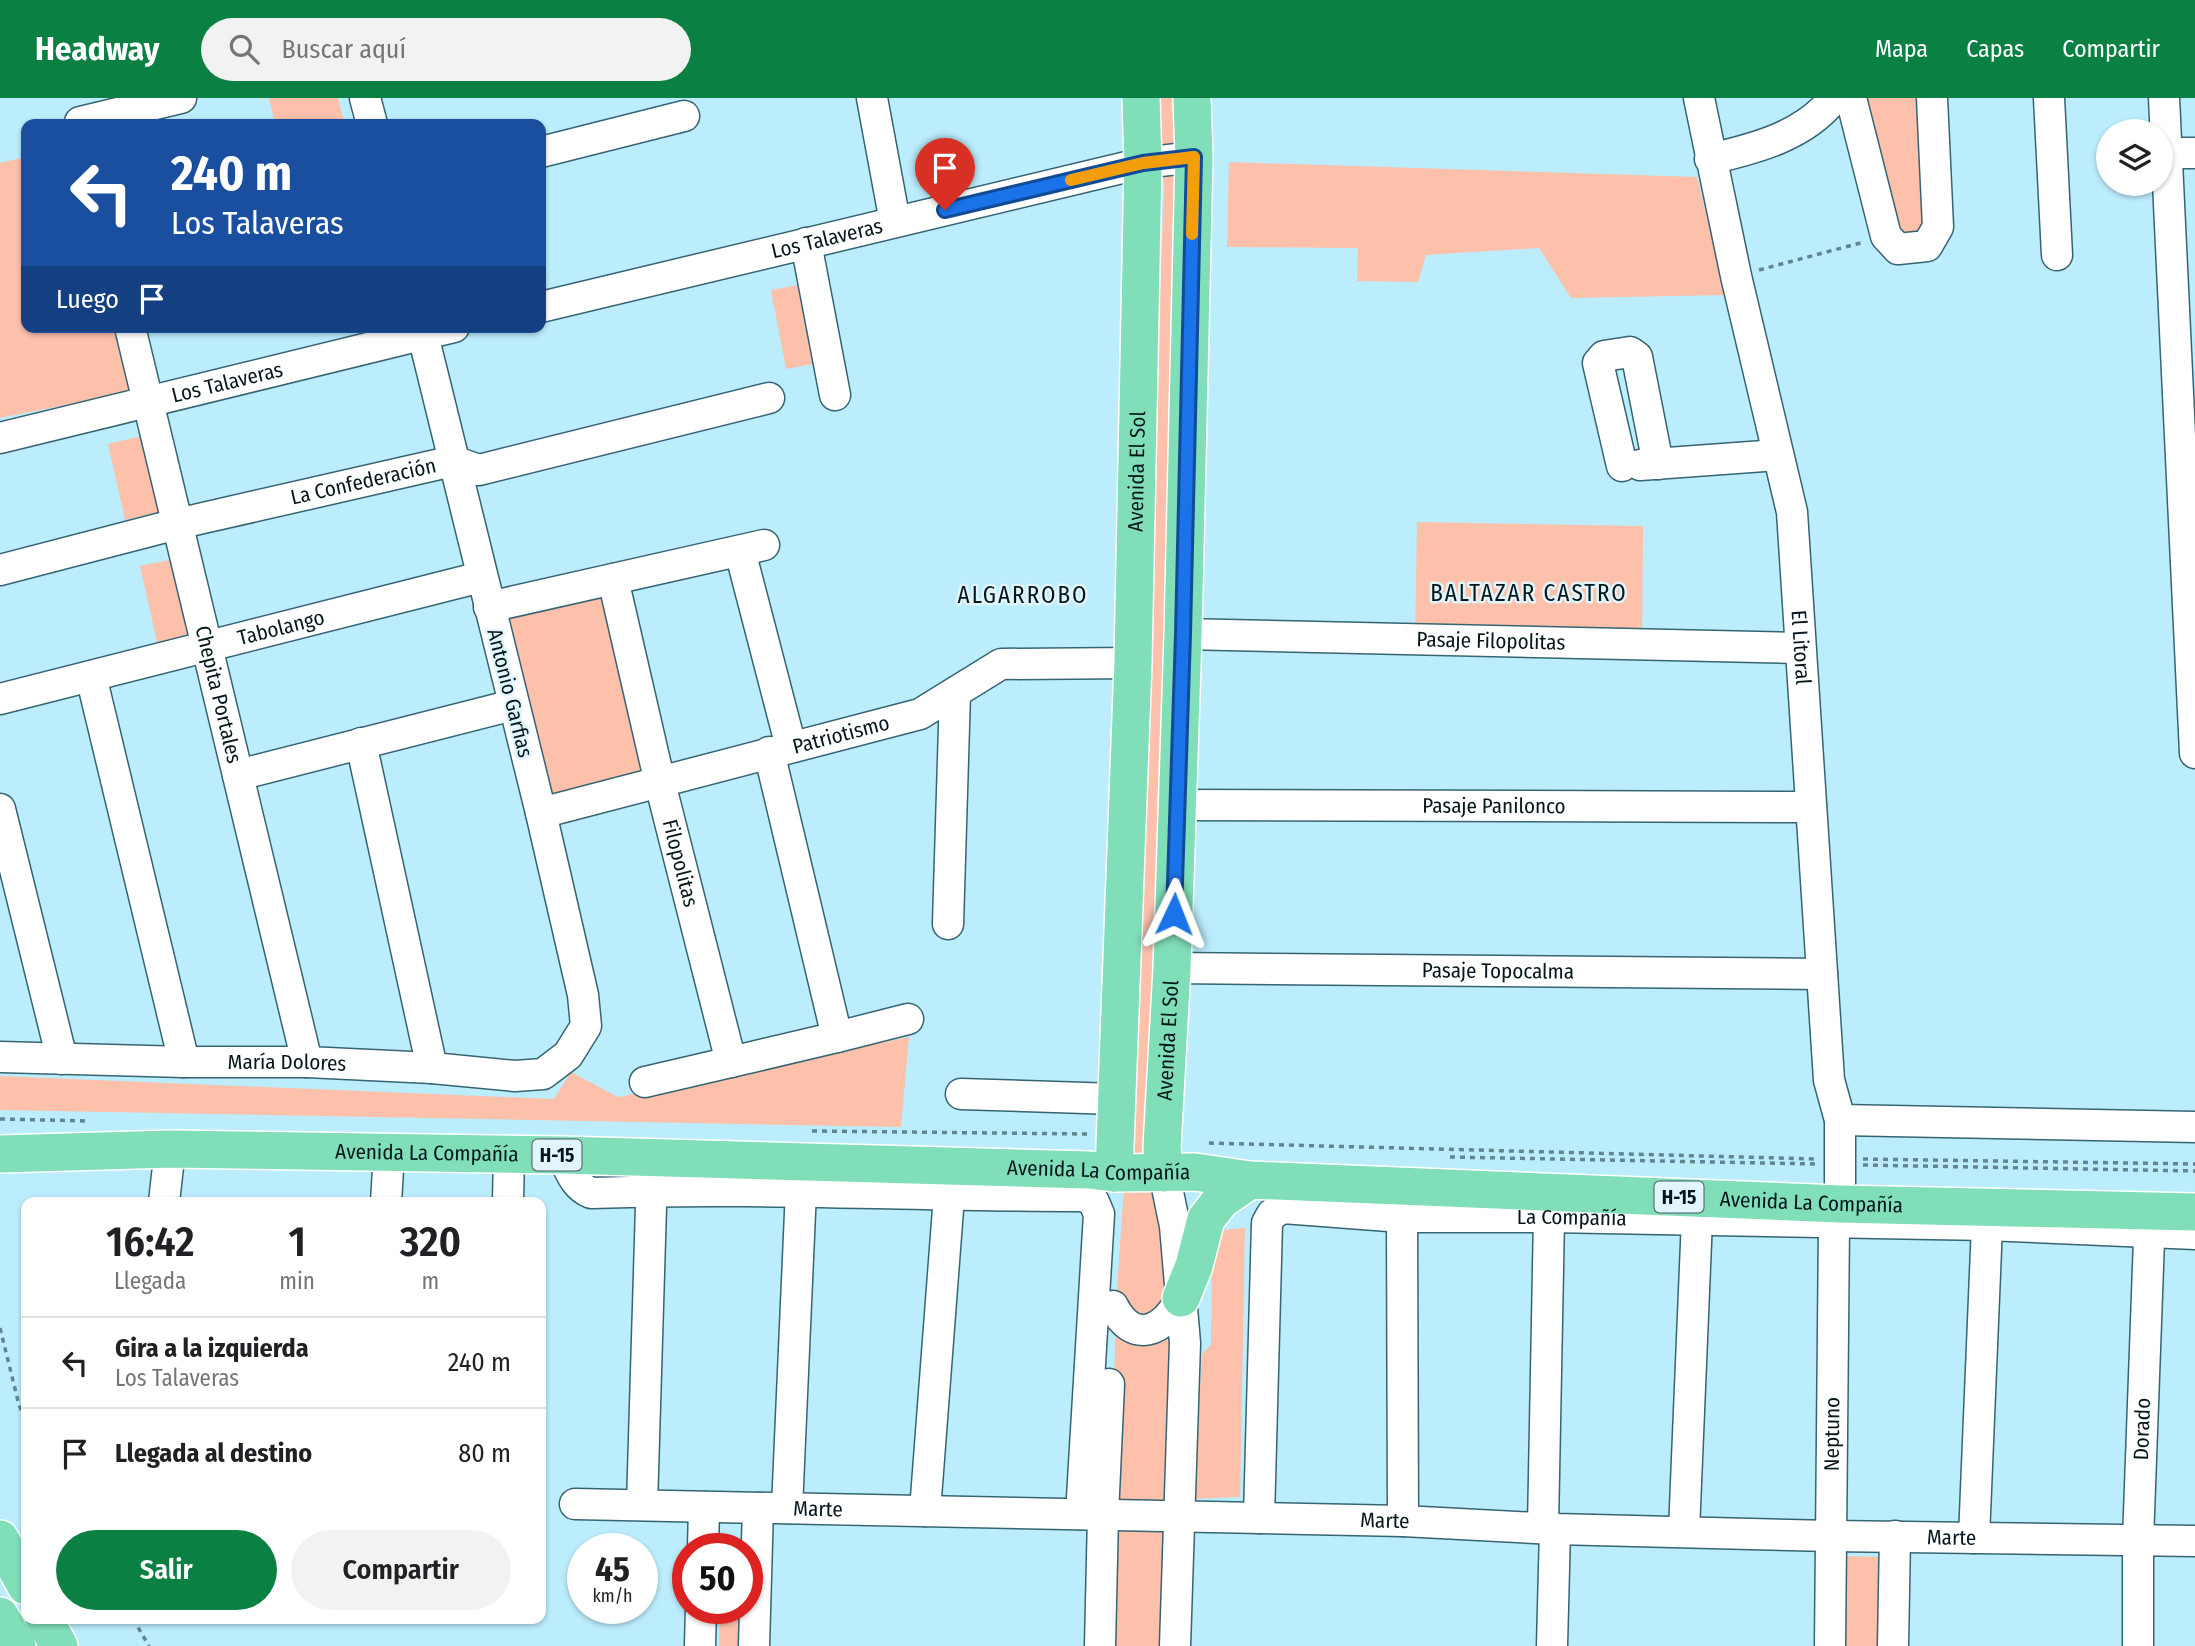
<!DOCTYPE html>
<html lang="es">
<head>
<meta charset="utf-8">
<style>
  :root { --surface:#fff; --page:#f2f2f2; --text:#202124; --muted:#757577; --line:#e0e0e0; --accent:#0b8043 }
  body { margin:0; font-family:"Fira Sans Condensed",sans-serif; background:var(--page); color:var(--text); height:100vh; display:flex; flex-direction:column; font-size:26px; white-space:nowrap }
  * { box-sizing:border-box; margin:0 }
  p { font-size:23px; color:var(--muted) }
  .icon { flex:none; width:38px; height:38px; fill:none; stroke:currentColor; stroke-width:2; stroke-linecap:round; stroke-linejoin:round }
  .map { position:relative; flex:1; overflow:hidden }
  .side { position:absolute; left:21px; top:1099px; width:525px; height:427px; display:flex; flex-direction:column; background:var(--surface); border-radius:14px; box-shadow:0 2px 5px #0004 }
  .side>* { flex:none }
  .top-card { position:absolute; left:21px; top:21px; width:525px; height:214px; border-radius:14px; box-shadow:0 2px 5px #0004; background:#1a4fa0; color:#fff; overflow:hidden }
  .buttons { position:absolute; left:2096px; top:21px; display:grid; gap:14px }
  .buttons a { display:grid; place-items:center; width:77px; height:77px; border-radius:50%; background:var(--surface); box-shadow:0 2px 5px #0004; font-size:35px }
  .speed { position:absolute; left:567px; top:1435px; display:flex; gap:14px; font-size:35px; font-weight:700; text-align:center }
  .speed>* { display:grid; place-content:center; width:91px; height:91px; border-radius:50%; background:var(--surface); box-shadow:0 2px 5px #0004; line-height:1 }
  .speed small { font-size:18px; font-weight:400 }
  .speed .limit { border:10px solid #d22; background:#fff; color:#111 }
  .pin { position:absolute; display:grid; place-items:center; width:60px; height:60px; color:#fff; margin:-72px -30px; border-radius:50% 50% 50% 0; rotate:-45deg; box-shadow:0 0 7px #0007 }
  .pin .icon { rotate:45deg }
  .me { position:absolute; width:77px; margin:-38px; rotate:2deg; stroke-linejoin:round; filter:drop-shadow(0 0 5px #0008) }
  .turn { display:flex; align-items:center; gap:24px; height:147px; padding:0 35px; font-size:32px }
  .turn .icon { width:91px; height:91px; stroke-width:2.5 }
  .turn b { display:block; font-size:49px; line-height:60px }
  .then { display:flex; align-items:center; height:66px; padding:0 35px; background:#0003; gap:14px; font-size:26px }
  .eta { display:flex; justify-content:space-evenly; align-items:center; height:119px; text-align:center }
  .eta b { font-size:42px; font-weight:600; line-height:49px }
  .button { display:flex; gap:14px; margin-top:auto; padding:14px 35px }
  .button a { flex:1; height:80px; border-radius:42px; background:var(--accent); color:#fff; font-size:28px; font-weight:600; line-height:80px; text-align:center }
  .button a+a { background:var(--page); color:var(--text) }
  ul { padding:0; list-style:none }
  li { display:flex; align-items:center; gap:21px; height:91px; padding:0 35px; border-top:2px solid var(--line) }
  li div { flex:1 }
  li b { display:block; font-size:26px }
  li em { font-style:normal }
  header { display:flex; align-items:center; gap:42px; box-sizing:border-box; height:98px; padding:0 35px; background:var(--accent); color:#fff }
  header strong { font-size:33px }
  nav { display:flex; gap:38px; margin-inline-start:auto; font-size:24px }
  .search { width:490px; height:63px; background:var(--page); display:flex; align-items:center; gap:18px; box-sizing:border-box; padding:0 24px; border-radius:38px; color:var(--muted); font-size:26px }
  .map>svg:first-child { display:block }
  .green { fill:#fcc0ab }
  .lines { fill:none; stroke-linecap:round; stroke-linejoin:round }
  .minor-casing { stroke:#366472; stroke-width:33 }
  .major-casing { stroke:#fff; stroke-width:40 }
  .path { stroke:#638590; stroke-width:3.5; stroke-dasharray:5 5; stroke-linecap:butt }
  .minor { stroke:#fff; stroke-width:30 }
  .major { stroke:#80deb8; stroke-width:37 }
  .route-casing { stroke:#114b97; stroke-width:18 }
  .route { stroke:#1a73e8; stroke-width:12 }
  .slow { stroke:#f59e0b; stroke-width:12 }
  .labels { text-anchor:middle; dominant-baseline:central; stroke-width:5; stroke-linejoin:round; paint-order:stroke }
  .shield { fill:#e2f5fb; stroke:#475a60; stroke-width:2 }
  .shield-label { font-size:19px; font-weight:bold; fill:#05171d }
  .street-label { font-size:21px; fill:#05171d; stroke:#e2f5fb }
  .neighbourhood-label { font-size:23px; letter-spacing:2px; fill:#05171d; stroke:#e2f5fb }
</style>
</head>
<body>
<header>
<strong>Headway</strong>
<div class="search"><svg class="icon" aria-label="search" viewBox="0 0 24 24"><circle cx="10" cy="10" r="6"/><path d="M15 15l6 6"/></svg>Buscar aquí</div>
<nav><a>Mapa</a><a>Capas</a><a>Compartir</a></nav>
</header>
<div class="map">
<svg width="2195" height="1548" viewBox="0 0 2195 1548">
  <rect width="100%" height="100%" fill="#bcedfd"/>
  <!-- green -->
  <path class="green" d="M269 0H338L345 26H275Z
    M1159 0H1183L1178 1201 1164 1423 1160 1548H1108L1116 1206 1126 1059 1164 91Z
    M1860 0H1926L1930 118 1919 135 1905 138 1892 128Z
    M26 59V229H120L135 293 0 320V65Z
    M1229 64 1697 79 1727 197 1571 200 1539 150 1426 157 1418 184 1357 183 1358 150 1227 149Z
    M798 187 813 266 786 271 771 192Z
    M142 338 159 414 125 422 108 346Z
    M1417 424 1643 428 1642 551 1415 548Z
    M174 461 192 537 157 544 140 468Z
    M613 481 658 675 536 705 489 509Z
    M909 939 901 1029 0 1012V978L554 1001 571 974 618 999Z
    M1245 1130 1240 1399 1194 1401 1202 1256 1211 1247 1212 1140 1221 1132Z
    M1842 1458 1886 1459 1885 1548H1841Z
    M720 1510H741L740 1548H719Z"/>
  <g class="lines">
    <!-- minor casing -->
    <g class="minor-casing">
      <g id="minor">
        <path d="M365 0 372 26"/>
        <path d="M872 0 895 124"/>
        <path id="s1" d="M1699 0 1736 178 1792 414 1829 982 1840 1022V1106"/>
        <path d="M1851 0 1886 138 1898 151 1927 148 1938 129 1932 0"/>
        <path d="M2049 0 2057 157"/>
        <path d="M2164 0 2195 655"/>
        <path d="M80 24 181 0"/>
        <path d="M541 54 684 18"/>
        <path d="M2165 55H2195"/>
        <path d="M1710 61C1754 51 1805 38 1834 0"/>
        <path d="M806 145 835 297"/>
        <path id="s2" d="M541 209 1143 65 1194 59"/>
        <path id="s3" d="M130 229 307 964"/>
        <path id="s4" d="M0 340 454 229"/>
        <path d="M1640 367 1778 357"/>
        <path d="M1622 368 1598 265 1604 258 1630 254 1637 259 1658 366"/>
        <path d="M740 453 791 649"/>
        <path id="s5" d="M0 472 177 426 453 363 479 372 769 300"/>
        <path id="s6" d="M613 481 660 685 731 964 645 984"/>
        <path d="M489 509 764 447"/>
        <path id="s7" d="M1183 536 1800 550"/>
        <path d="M91 578 184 964"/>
        <path id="s8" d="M0 601 481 479"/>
        <path d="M361 645 432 970"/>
        <path d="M769 654 837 939 908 921"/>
        <path d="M238 677 513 607"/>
        <path id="s9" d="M1177 707 1811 709"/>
        <path d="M0 711 62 961"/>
        <path id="s10" d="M541 715 920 616 1001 566 1133 565"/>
        <path d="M948 826 955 595"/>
        <path id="s11" d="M1172 870 1822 876"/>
        <path id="s12" d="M0 959 184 964H307L432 970 515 978 543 976 568 957 586 928 583 897 541 715 421 229"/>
        <path d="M731 964 837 939"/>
        <path d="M961 996 1116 1001"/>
        <path d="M1840 1022 2195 1029"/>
        <path d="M562 1057C570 1072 574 1088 591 1095 755 1089 918 1098 1082 1098L1093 1102 1099 1116 1081 1416"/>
        <path d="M1164 1075 1175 1128 1185 1245 1175 1548"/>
        <path d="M164 1104 170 1051"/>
        <path d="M386 1104 389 1055"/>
        <path d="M508 1104 509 1056"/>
        <path d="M1402 1119 1403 1423"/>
        <path d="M1113 1208C1133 1247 1164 1234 1181 1200"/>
        <path id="s13" d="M575 1406 1403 1423 1555 1431 1831 1438 2195 1443"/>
        <path d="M642 1407 652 1075"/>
        <path d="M787 1410 801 1092"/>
        <path d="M925 1413 949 1098"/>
        <path id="s14" d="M1259 1420 1267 1125 1272 1116 1283 1110 1402 1119H1549L1987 1127 2195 1136"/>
        <path d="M1543 1429 1549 1119"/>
        <path d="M1684 1433 1697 1121"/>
        <path d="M1974 1440 1987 1127"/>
        <path d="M703 1451 704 1409"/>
        <path d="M700 1548 701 1510"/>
        <path d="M754 1548 758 1410"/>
        <path d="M1100 1548 1103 1417 1109 1286"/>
        <path d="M1552 1548 1555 1431"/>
        <path id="s15" d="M1830 1548 1834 1125"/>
        <path d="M1893 1548 1895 1438"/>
        <path id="s16" d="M2138 1548V1443L2150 1114"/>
      </g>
    </g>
    <!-- major casing -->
    <g class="major-casing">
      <g id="major">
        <path id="s17" d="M0 1056 170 1051 562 1057 1089 1072 1114 1075 1195 1074 1250 1082 1840 1106 2195 1114"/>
        <path id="s18" d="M1114 1075 1133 565 1143 65 1141 0"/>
        <path id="s19" d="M1164 1075 1162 1049 1172 870 1183 536 1194 59 1192 0"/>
        <path d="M1181 1200 1194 1168 1206 1121 1221 1102 1250 1082"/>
        <path d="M0 1441 26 1488"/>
        <path d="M0 1518 17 1548"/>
        <path d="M44 1521 59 1548"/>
      </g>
    </g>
    <!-- path -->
    <path class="path" d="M1759 172 1864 144
      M0 1021 90 1023
      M812 1033 1088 1036
      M1209 1045 1817 1061
      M1450 1059 1817 1066
      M1863 1061 2195 1066
      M1863 1067 2195 1073
      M0 1230 19 1307 26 1323
      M133 1521 149 1548"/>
    <!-- minor -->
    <use href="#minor" class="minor"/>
    <!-- major -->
    <use href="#major" class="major"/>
  </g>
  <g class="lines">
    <!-- route casing -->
    <g class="route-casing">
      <path id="route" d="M945 112 1143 65 1194 59 1183 536 1174 816"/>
    </g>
    <!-- route -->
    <use href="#route" class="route"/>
    <!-- slow -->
    <path class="slow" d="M1071 82 1143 65 1194 59 1192 136"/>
  </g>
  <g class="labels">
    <!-- shield labels -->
    <g class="shield">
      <rect x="532.5" y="1041.5" width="49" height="31" rx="5"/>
      <rect x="1654.5" y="1083.5" width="49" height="31" rx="5"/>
    </g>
    <g class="shield-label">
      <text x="557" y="1057">H-15</text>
      <text x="1679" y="1099">H-15</text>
    </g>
    <!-- street labels -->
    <g class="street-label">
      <text stroke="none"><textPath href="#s2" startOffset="294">Los Talaveras</textPath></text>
      <text stroke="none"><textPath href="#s4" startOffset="234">Los Talaveras</textPath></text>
      <text stroke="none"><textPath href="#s18" startOffset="702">Avenida El Sol</textPath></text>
      <text stroke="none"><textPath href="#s5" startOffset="374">La Confederación</textPath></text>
      <text stroke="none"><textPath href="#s8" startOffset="290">Tabolango</textPath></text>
      <text stroke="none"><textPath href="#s7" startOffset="308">Pasaje Filopolitas</textPath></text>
      <text stroke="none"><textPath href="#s1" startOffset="560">El Litoral</textPath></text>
      <text transform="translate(510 595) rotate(76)">Antonio Garfias</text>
      <text stroke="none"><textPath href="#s3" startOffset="378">Chepita Portales</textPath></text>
      <text stroke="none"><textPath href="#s10" startOffset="310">Patriotismo</textPath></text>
      <text stroke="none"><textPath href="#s9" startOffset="317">Pasaje Panilonco</textPath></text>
      <text stroke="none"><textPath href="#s6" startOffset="292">Filopolitas</textPath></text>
      <text stroke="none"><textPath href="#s11" startOffset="326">Pasaje Topocalma</textPath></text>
      <text stroke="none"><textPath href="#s19" startOffset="133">Avenida El Sol</textPath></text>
      <text stroke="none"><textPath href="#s12" startOffset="287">María Dolores</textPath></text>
      <text stroke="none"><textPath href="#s17" startOffset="427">Avenida La Compañía</textPath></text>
      <text stroke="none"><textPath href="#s17" startOffset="1099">Avenida La Compañía</textPath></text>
      <text stroke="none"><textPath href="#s17" startOffset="1813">Avenida La Compañía</textPath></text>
      <text stroke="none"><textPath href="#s14" startOffset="607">La Compañía</textPath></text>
      <text stroke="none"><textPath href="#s16" startOffset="217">Dorado</textPath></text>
      <text stroke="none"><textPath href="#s15" startOffset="212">Neptuno</textPath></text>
      <text stroke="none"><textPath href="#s13" startOffset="243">Marte</textPath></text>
      <text stroke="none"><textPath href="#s13" startOffset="810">Marte</textPath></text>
      <text stroke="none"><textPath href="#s13" startOffset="1377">Marte</textPath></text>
    </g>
    <!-- neighbourhood labels -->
    <g class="neighbourhood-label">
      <text x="1529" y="495">BALTAZAR CASTRO</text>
      <text x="1023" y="497">ALGARROBO</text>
    </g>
  </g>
</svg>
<div class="buttons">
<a><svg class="icon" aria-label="layers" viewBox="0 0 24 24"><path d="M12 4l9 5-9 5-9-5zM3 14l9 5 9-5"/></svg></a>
</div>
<div class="speed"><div>45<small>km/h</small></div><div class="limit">50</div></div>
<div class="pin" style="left:945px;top:112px;background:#d93025"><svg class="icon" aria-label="arrive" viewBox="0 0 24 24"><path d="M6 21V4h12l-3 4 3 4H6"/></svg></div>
<svg class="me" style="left:1174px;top:816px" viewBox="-20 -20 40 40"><path d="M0-17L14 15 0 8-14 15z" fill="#1a73e8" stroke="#fff" stroke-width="4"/></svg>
<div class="top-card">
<div class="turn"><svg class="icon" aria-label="left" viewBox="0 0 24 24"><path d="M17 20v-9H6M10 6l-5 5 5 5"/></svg><div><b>240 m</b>Los Talaveras</div></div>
<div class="then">Luego<svg class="icon" aria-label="arrive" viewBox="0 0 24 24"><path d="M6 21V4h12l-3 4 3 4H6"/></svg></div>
</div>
<section class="side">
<div class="eta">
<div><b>16:42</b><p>Llegada</p></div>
<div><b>1</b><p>min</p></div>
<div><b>320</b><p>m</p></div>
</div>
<ul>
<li><svg class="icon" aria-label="left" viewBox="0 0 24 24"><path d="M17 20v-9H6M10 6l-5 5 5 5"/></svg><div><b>Gira a la izquierda</b><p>Los Talaveras</p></div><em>240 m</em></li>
<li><svg class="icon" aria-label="arrive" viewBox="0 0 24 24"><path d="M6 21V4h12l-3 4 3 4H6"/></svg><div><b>Llegada al destino</b></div><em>80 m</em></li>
</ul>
<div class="button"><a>Salir</a><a>Compartir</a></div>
</section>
</div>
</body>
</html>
